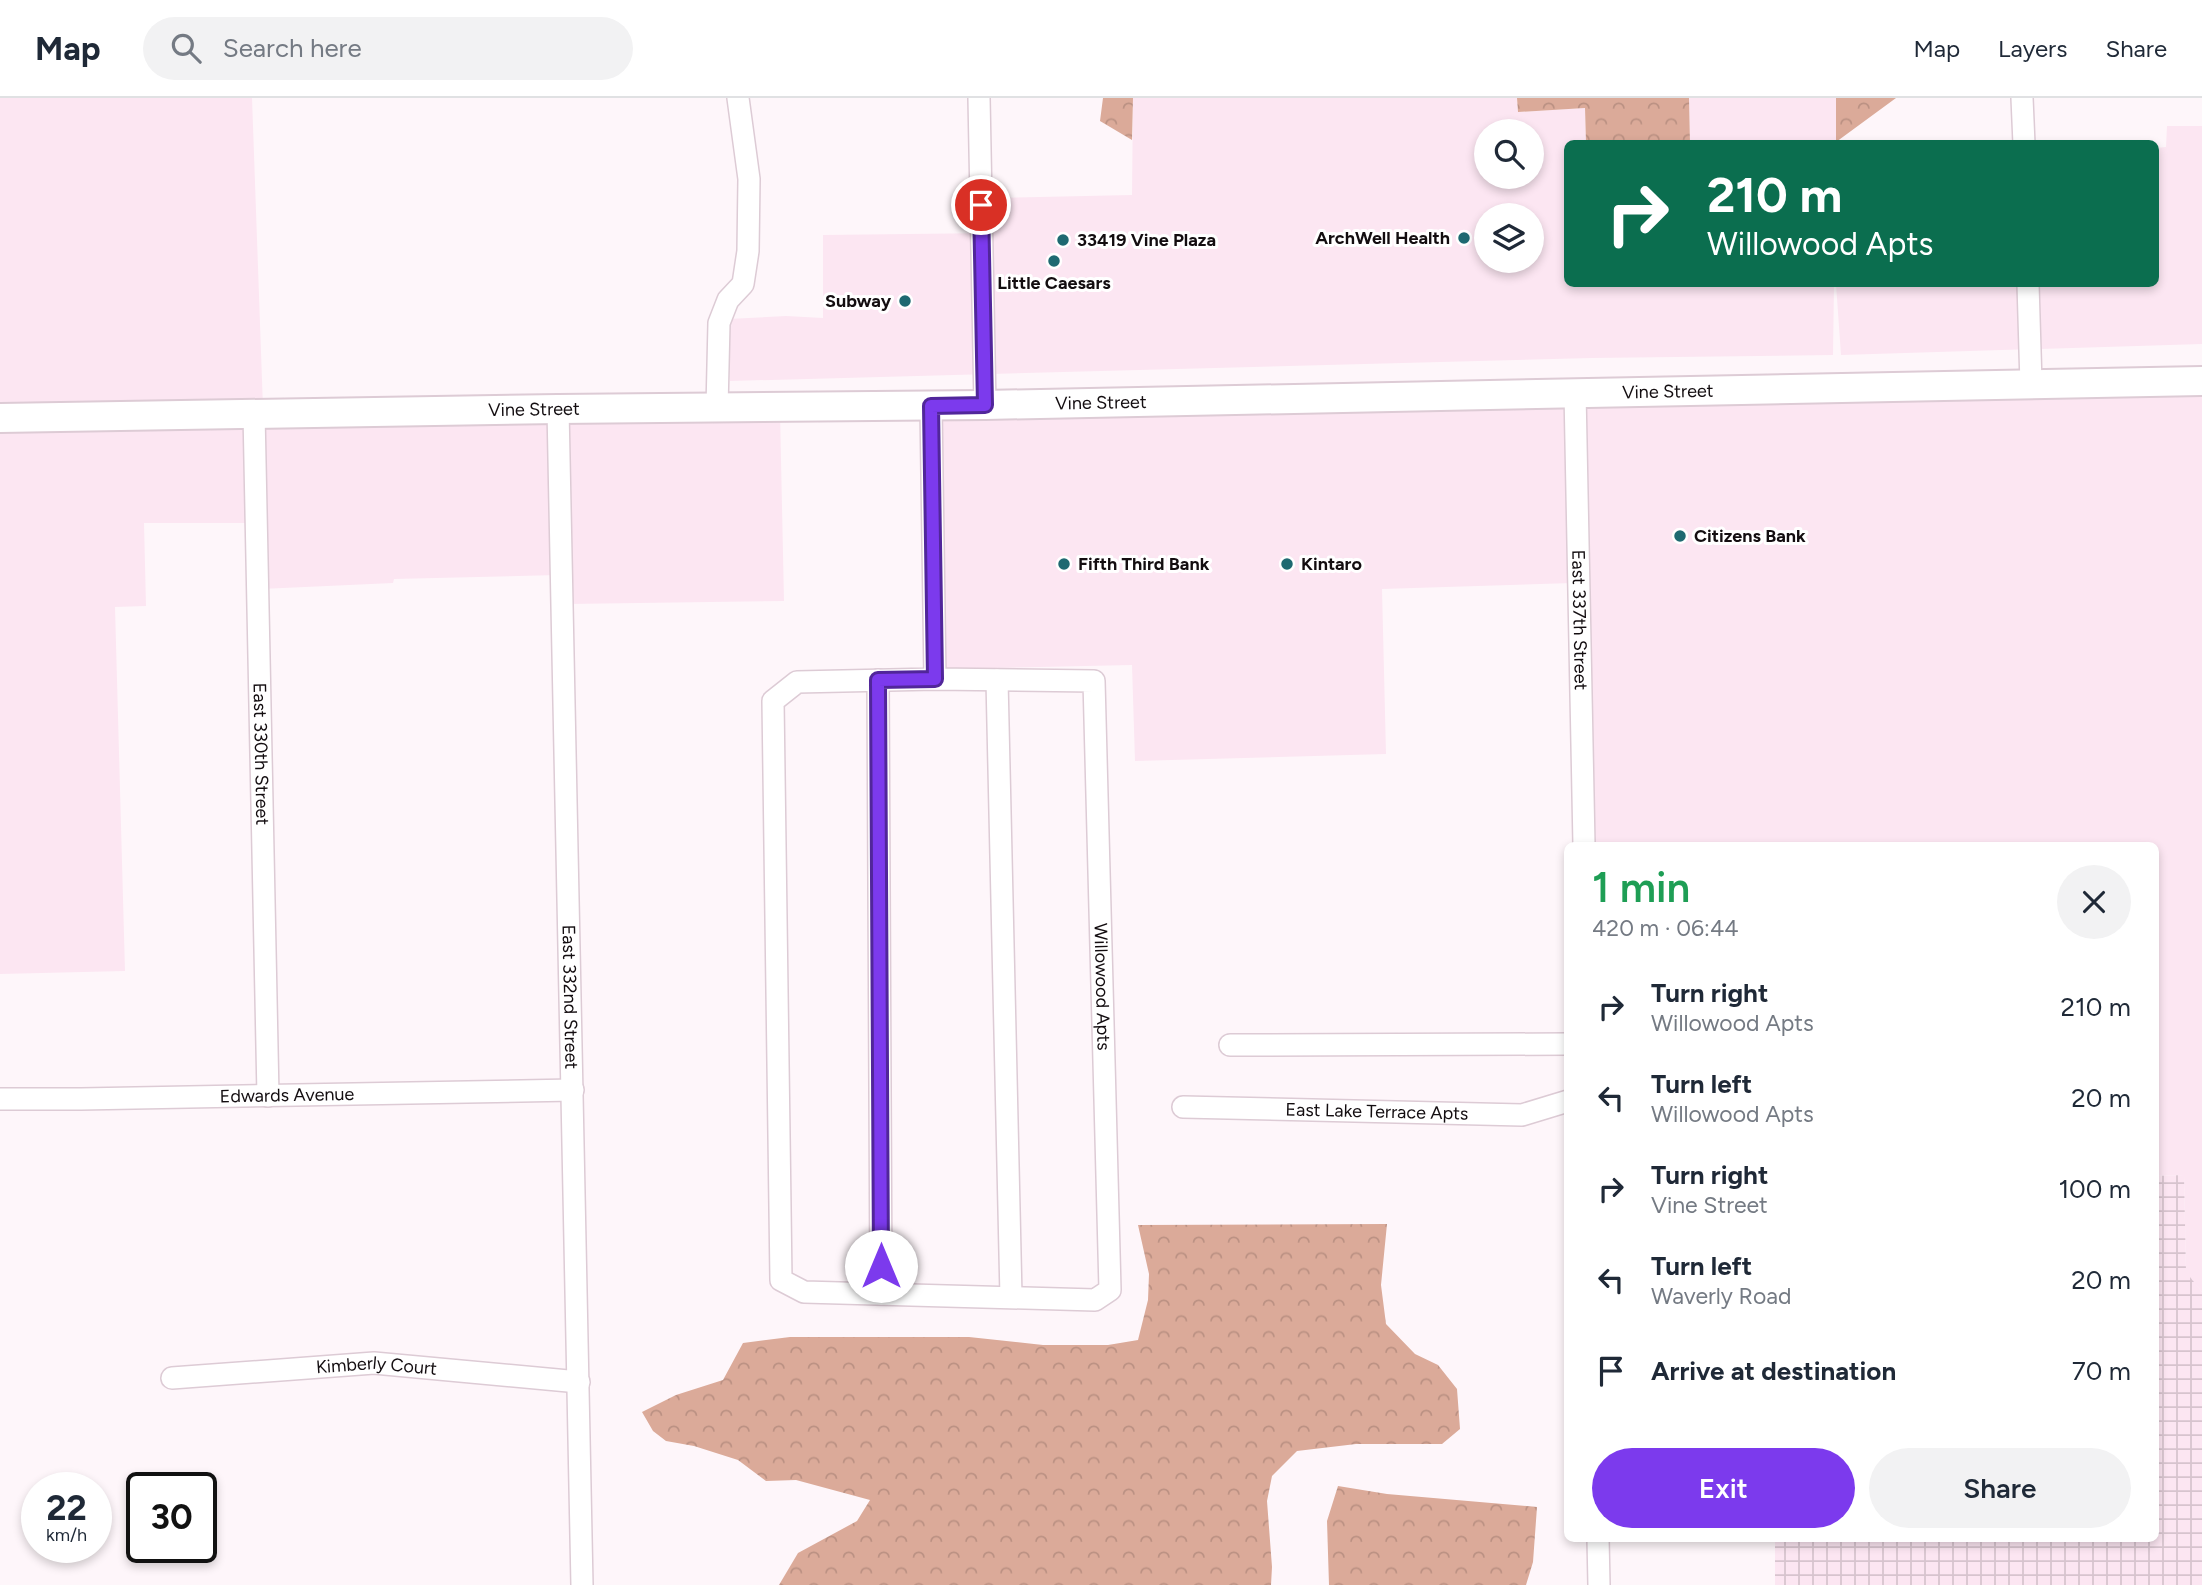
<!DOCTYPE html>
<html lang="en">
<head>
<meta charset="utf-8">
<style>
  :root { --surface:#fff; --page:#f2f2f3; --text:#1f2937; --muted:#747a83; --line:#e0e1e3; --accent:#7c3aed }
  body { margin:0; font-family:Figtree,sans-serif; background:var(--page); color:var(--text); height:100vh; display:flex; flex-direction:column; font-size:26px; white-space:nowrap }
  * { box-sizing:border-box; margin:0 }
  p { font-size:23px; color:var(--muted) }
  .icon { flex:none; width:38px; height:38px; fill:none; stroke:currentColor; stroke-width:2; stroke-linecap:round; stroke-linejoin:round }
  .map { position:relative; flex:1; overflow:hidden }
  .sheet { position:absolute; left:1564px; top:744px; width:595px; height:700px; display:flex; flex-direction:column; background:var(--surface); border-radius:10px; box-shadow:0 4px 10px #0003 }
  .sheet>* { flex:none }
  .banner { position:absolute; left:1564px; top:42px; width:595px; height:147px; border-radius:10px; box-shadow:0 4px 10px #0003; background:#0b6e4f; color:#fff; overflow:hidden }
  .buttons { position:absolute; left:1474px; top:21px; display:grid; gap:14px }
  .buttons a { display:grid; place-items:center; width:70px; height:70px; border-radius:50%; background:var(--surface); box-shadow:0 4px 10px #0003; font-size:35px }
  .speed { position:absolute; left:21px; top:1374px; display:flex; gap:14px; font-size:35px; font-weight:700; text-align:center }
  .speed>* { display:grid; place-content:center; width:91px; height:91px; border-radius:50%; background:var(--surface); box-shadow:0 4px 10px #0003; line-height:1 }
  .speed small { font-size:18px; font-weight:400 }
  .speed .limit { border:4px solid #111; border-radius:10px; background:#fff; color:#111 }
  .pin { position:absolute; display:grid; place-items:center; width:60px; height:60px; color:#fff; margin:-30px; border:4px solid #fff; border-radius:50%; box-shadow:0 2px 7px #0007 }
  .me { position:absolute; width:77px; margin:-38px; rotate:0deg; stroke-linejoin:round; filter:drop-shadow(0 0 5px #0008) }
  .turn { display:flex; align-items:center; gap:24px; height:147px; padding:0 28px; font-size:32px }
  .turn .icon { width:91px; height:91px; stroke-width:2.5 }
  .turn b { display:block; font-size:49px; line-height:60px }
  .round { display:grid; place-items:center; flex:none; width:74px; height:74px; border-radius:37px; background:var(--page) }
  .summary { display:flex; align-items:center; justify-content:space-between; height:119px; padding:0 28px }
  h1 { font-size:42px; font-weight:600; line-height:52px; color:#1e9e55 }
  .cta { display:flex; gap:14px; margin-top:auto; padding:14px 28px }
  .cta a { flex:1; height:80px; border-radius:42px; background:var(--accent); color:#fff; font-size:28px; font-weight:600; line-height:80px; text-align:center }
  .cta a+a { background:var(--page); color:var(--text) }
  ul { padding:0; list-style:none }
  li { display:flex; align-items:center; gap:21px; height:91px; padding:0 28px }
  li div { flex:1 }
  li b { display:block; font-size:26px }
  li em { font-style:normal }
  header { display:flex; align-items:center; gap:42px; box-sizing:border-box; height:98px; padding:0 35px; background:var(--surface); border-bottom:2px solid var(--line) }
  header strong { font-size:33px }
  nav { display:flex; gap:38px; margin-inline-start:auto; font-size:24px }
  .search { width:490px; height:63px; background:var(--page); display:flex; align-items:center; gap:18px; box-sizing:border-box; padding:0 24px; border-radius:38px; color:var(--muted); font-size:26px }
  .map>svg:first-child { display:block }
  .built { fill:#fce6f2; fill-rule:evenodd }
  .industrial { fill:url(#industrial-grid) }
  .forest { fill:url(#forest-crowns) }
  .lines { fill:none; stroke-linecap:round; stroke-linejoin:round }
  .minor-casing { stroke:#ddcbd5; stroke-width:24 }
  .major-casing { stroke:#ddcbd5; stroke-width:32 }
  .minor { stroke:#fff; stroke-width:21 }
  .major { stroke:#fff; stroke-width:28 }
  .route-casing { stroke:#51269a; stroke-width:18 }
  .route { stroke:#7c3aed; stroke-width:12 }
  .poi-dot { fill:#1e6971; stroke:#fff; stroke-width:2.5 }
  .labels { text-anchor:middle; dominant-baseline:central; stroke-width:6; stroke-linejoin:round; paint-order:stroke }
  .poi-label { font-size:18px; font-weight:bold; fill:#130d10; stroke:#fff; text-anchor:start }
  .street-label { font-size:18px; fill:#130d10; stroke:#fff }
</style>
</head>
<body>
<header>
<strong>Map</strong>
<div class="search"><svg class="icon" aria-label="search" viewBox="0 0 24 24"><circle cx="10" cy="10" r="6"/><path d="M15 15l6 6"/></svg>Search here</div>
<nav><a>Map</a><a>Layers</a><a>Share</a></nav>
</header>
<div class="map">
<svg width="2202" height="1487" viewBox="0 0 2202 1487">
  <defs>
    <pattern id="industrial-grid" width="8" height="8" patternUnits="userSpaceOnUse" patternTransform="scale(1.75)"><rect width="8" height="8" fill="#fce6f2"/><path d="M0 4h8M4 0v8" fill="none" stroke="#d7c4ce"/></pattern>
    <pattern id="forest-crowns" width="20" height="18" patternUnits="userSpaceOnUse" patternTransform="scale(1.75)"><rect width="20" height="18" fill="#dbaa99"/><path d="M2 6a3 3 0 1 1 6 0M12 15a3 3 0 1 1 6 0" fill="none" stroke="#bb9183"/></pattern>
  </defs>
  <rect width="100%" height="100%" fill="#fef6fa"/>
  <!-- built -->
  <path class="built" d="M0 0H252L263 310 0 316Z
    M1133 0H1517L1518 14 1585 10 1586 45 1568 46V186H1834L1833 257 1592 260 730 283 728 221 786 218 823 220V137L994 135 993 100 1132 97ZM1486 33H1531V79H1486ZM1486 117H1531V163H1486Z
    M1689 0H1836V45H1690Z
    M2167 28H2202V246L1841 257 1836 186H2156V50L2166 49Z
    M2202 289V1194L2186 1175 2184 1077 2156 1078V747H1589L1579 300Z
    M1570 300 1573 485 1382 491 1386 656 1135 663 1132 567 942 571 937 314Z
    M554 314 558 477 394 481 393 485 261 491 258 320Z
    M780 314 784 503 568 506 562 316Z
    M251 321 253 425H144L146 508 115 509 125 873 0 876V326Z"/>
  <!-- industrial -->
  <path class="industrial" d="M2184 1077 2186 1174 2202 1194V1487H1775V1440H2156V1078Z"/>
  <!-- forest -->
  <path class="forest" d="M1103 0H1133L1132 42 1100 23Z
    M1517 0H1689L1690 45H1586L1585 10 1518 14Z
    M1836 0H1896L1836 44Z
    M1387 1126 1381 1187 1386 1226 1415 1256 1438 1267 1457 1291 1460 1331 1442 1346H1356L1297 1353 1272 1378 1267 1403 1272 1469 1271 1487H779L798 1455 857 1423 870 1402 796 1382 766 1383 738 1362 694 1348 666 1343 653 1333 642 1314 676 1297 723 1282 743 1245 790 1239H969L1043 1247H1108L1138 1242 1148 1202 1149 1176 1138 1127Z
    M1338 1388 1387 1396 1537 1409 1533 1464 1526 1487H1329L1327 1423Z"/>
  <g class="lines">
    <!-- minor casing -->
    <g class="minor-casing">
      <g id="minor">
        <path d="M979 0 985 307"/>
        <path d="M2022 0 2024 46"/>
        <path d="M2028 186 2031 286"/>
        <path id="s1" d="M1575 294 1584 747"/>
        <path id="s2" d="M931 308 935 581 1094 583 1110 1192 1095 1202 804 1194 781 1182 773 603 797 584 935 581"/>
        <path d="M717 310 719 225 728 202 743 186 748 153 749 81 738 0"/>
        <path id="s3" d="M558 311 582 1487"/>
        <path id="s4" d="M254 315 268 998"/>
        <path d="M878 582 881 1196"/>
        <path d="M997 582 1011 1199"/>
        <path d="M1230 947 1568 946"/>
        <path id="s5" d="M0 1001H81L573 992"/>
        <path id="s6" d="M1183 1009 1522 1017 1568 1003"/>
        <path id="s7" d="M172 1280 374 1265 579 1284"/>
        <path d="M1598 1440 1599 1487"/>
      </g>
    </g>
    <!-- major casing -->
    <g class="major-casing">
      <g id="major">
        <path id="s8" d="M0 320 558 311 985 307 2202 283"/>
      </g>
    </g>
    <!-- minor -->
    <use href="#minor" class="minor"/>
    <!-- major -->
    <use href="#major" class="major"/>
  </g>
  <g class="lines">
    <!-- route casing -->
    <g class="route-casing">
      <path id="route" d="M881 1168 878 582 935 581 931 308 985 307 981 107"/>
    </g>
    <!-- route -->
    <use href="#route" class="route"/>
  </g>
  <!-- markers -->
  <g class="poi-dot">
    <circle cx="1464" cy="140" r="7"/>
    <circle cx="1063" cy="142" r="7"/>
    <circle cx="1054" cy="163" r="7"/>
    <circle cx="905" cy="203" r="7"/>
    <circle cx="1680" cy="438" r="7"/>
    <circle cx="1064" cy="466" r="7"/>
    <circle cx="1287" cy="466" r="7"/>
  </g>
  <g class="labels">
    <!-- poi labels -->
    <g class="poi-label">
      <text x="1450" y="140" text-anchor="end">ArchWell Health</text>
      <text x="1077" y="142">33419 Vine Plaza</text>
      <text x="1054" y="185" text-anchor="middle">Little Caesars</text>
      <text x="891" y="203" text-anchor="end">Subway</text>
      <text x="1694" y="438">Citizens Bank</text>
      <text x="1078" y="466">Fifth Third Bank</text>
      <text x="1301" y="466">Kintaro</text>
    </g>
    <!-- street labels -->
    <g class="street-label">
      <text stroke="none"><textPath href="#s8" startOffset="1668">Vine Street</textPath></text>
      <text stroke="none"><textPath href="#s8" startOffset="1101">Vine Street</textPath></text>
      <text stroke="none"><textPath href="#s8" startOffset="534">Vine Street</textPath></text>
      <text stroke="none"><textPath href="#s1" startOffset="228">East 337th Street</textPath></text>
      <text stroke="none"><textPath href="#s4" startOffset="341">East 330th Street</textPath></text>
      <text stroke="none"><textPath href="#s2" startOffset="738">Willowood Apts</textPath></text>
      <text stroke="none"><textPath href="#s3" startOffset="588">East 332nd Street</textPath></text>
      <text stroke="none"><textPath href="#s5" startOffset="287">Edwards Avenue</textPath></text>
      <text stroke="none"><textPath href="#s6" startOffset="194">East Lake Terrace Apts</textPath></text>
      <text stroke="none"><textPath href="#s7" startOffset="205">Kimberly Court</textPath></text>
    </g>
  </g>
</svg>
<div class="buttons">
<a><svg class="icon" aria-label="search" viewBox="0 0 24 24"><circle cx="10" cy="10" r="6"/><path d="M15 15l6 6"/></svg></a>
<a><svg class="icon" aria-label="layers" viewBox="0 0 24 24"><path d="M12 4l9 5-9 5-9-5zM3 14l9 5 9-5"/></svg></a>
</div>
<div class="speed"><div>22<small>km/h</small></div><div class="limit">30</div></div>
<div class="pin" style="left:981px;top:107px;background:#d93025"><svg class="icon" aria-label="arrive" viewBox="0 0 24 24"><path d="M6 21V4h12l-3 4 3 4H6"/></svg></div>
<svg class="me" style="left:881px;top:1168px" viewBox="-20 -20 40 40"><circle r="19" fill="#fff"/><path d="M0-13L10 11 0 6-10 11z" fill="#7c3aed"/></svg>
<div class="banner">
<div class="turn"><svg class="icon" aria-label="right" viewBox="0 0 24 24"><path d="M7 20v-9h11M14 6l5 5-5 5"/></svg><div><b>210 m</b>Willowood Apts</div></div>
</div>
<section class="sheet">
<div class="summary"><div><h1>1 min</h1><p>420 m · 06:44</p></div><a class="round"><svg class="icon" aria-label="close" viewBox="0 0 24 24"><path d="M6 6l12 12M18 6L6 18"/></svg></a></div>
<ul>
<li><svg class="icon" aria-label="right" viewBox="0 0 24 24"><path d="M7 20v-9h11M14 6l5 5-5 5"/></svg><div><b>Turn right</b><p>Willowood Apts</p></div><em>210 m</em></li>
<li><svg class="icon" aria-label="left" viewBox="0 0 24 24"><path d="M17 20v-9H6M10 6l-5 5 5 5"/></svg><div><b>Turn left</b><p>Willowood Apts</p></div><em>20 m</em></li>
<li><svg class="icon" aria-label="right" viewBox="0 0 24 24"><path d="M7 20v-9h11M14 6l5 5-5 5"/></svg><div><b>Turn right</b><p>Vine Street</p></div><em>100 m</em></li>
<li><svg class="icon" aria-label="left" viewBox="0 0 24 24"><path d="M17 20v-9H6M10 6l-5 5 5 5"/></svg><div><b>Turn left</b><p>Waverly Road</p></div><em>20 m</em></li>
<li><svg class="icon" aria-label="arrive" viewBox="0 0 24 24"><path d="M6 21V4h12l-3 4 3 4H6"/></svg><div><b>Arrive at destination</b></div><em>70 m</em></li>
</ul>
<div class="cta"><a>Exit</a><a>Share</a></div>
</section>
</div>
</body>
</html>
